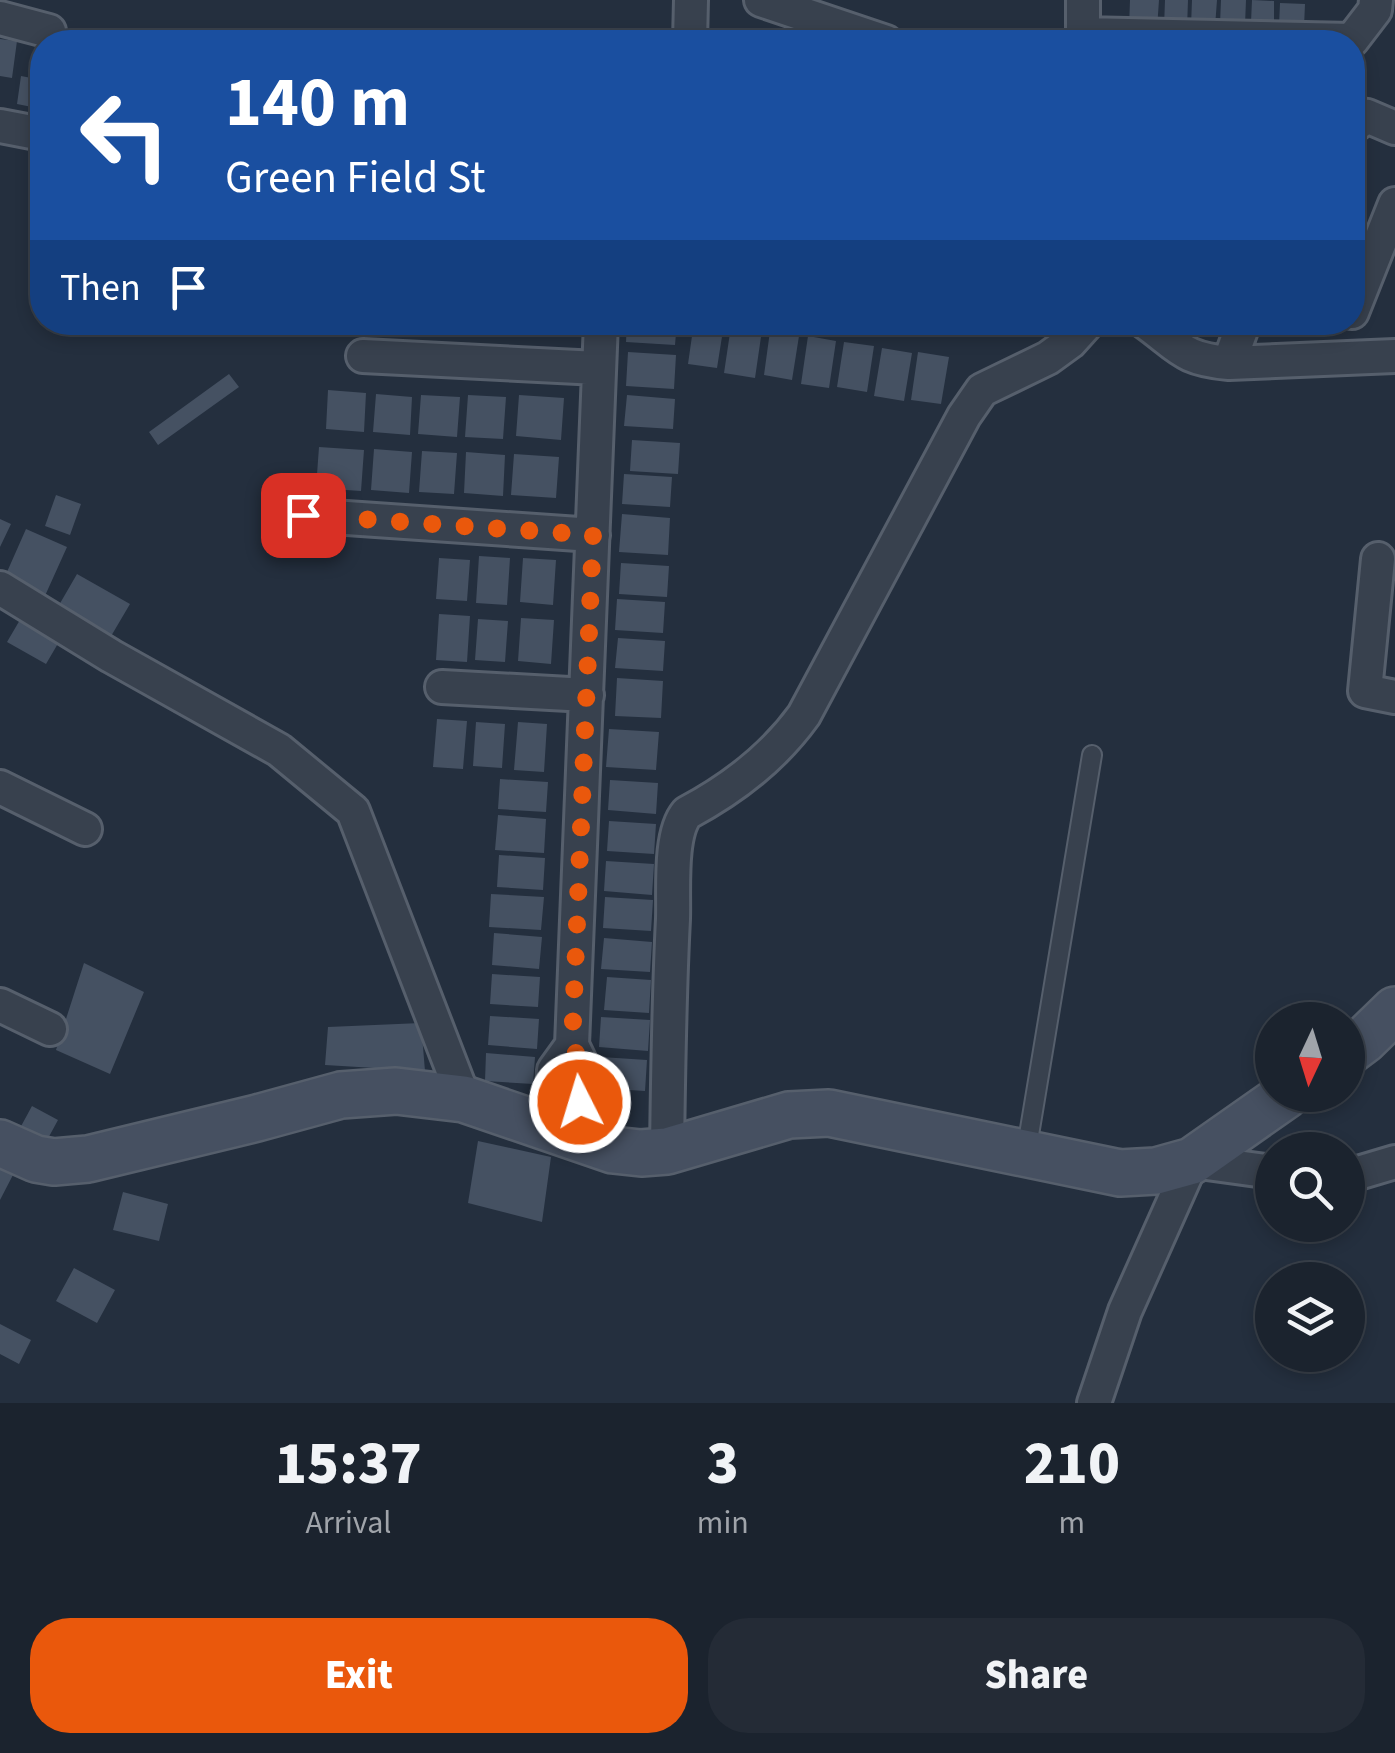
<!DOCTYPE html>
<html lang="en">
<head>
<meta charset="utf-8">
<style>
  :root { --surface:#1b232e; --page:#242b36; --text:#f1f3f6; --muted:#a0a4aa; --line:#39404a; --accent:#ea580c }
  body { margin:0; font-family:"Source Sans 3",sans-serif; background:var(--page); color:var(--text); height:100vh; display:flex; flex-direction:column; font-size:38px; white-space:nowrap }
  * { box-sizing:border-box; margin:0 }
  p { font-size:32px; color:var(--muted) }
  .icon { flex:none; width:55px; height:55px; fill:none; stroke:currentColor; stroke-width:2; stroke-linecap:round; stroke-linejoin:round }
  .map { position:relative; height:1403px; overflow:hidden }
  .panel { display:flex; flex-direction:column; background:var(--surface); flex:1 }
  .panel>* { flex:none }
  .top-card { position:absolute; left:30px; top:30px; width:1335px; height:305px; border-radius:40px; box-shadow:0 5px 15px #0003,0 0 0 2px var(--line); background:#1a4fa0; color:#fff; overflow:hidden }
  .needle { width:65px; rotate:184deg }
  .tools { position:absolute; left:1255px; top:1002px; display:grid; gap:20px }
  .tools a { display:grid; place-items:center; width:110px; height:110px; border-radius:50%; background:var(--surface); box-shadow:0 5px 15px #0003,0 0 0 2px var(--line); font-size:50px }
  .pin { position:absolute; display:grid; place-items:center; width:85px; height:85px; color:#fff; margin:-42px; border-radius:20px; box-shadow:0 5px 15px #0006 }
  .me { position:absolute; width:110px; margin:-55px; rotate:355deg; stroke-linejoin:round; filter:drop-shadow(0 0 8px #0008) }
  .turn { display:flex; align-items:center; gap:35px; height:210px; padding:0 30px; font-size:45px }
  .turn .icon { width:130px; height:130px; stroke-width:2.5 }
  .turn b { display:block; font-size:70px; line-height:85px }
  .then { display:flex; align-items:center; height:95px; padding:0 30px; background:#0003; gap:20px; font-size:38px }
  .eta { display:flex; justify-content:space-evenly; align-items:center; height:170px; text-align:center }
  .eta b { font-size:60px; font-weight:800; line-height:70px }
  .primary-button { display:flex; gap:20px; margin-top:auto; padding:20px 30px }
  .primary-button a { flex:1; height:115px; border-radius:40px; background:var(--accent); color:#fff; font-size:40px; font-weight:800; line-height:115px; text-align:center }
  .primary-button a+a { background:var(--page); color:var(--text) }
  .map>svg:first-child { display:block }
  .building { fill:#455162 }
  .lines { fill:none; stroke-linecap:round; stroke-linejoin:round }
  .lane-casing { stroke:#565f6c; stroke-width:22 }
  .street-casing { stroke:#565f6c; stroke-width:38 }
  .secondary-casing { stroke:#565f6c; stroke-width:50 }
  .lane { stroke:#38414e; stroke-width:18 }
  .street { stroke:#38414e; stroke-width:32 }
  .secondary { stroke:#465061; stroke-width:45 }
  .route { stroke:#ea580c; stroke-width:18; stroke-dasharray:0 32.4 }
</style>
</head>
<body>
<div class="map">
<svg width="1395" height="1403" viewBox="0 0 1395 1403">
  <rect width="100%" height="100%" fill="#242f3e"/>
  <!-- building -->
  <path class="building" d="M1130 0H1159L1157 29 1129 28Z
    M1165 0H1188L1187 29 1164 27Z
    M1192 0H1217L1215 27 1191 26Z
    M1221 0H1246L1245 25 1220 24Z
    M1252 0 1274 1V23L1251 22Z
    M1280 3 1305 4 1304 27 1279 26Z
    M0 39 17 41 12 78 0 76Z
    M1352 61H1362L1360 86H1352Z
    M21 76 42 80V109L17 104Z
    M627 322H677L675 345 626 342Z
    M694 322 724 324 717 368 688 364Z
    M1264 322H1288L1285 331Z
    M731 326 762 330 755 378 724 373Z
    M770 331 799 336 792 380 764 375Z
    M808 336 836 341 829 388 801 384Z
    M844 342 874 346 867 392 837 387Z
    M882 348 912 353 904 401 874 396Z
    M628 352 676 355 674 389 626 386Z
    M918 352 949 357 941 404 911 400Z
    M229 374 239 387 158 445 149 432Z
    M328 390 366 393 364 432 326 429Z
    M376 394 412 397 410 435 373 432Z
    M421 395 460 397 457 437 418 434Z
    M468 395 506 397 503 439 465 437Z
    M519 395 564 398 561 440 516 436Z
    M627 395 675 399 673 429 624 426Z
    M632 440 680 443 678 474 630 471Z
    M319 447 364 450 361 491 316 488Z
    M374 449 412 452 409 493 371 490Z
    M422 451 457 453 454 494 419 492Z
    M466 452 505 455 503 496 464 493Z
    M514 454 559 457 556 498 511 495Z
    M624 474 672 477 670 507 622 504Z
    M56 495 81 504 70 535 45 526Z
    M622 514 670 518 668 555 619 552Z
    M0 519 11 524 0 547Z
    M26 529 67 547 44 598 3 581Z
    M479 556 510 558 507 605 476 603Z
    M439 558 470 560 467 601 436 599Z
    M523 558 556 560 553 605 520 602Z
    M621 563 669 566 667 597 619 594Z
    M77 574 130 604 107 643 55 612Z
    M617 599 665 602 663 633 615 630Z
    M24 613 63 635 46 664 7 642Z
    M439 614 470 616 467 662 436 660Z
    M521 618 554 620 551 664 518 661Z
    M478 619 508 621 505 662 475 660Z
    M618 638 665 641 663 671 615 668Z
    M617 678 663 681 661 718 615 716Z
    M437 719 467 721 463 769 433 767Z
    M476 722 505 724 502 768 473 766Z
    M518 722 547 724 544 772 514 770Z
    M609 729 659 732 656 770 606 767Z
    M500 779 548 782 546 812 498 809Z
    M610 780 658 783 656 814 608 810Z
    M498 815 546 819 544 853 495 850Z
    M609 821 656 824 654 854 607 851Z
    M499 855 545 858 543 890 497 887Z
    M606 861 654 864 652 895 604 891Z
    M491 894 544 897 541 930 489 927Z
    M605 897 653 900 651 931 603 928Z
    M494 933 542 937 539 969 492 965Z
    M604 938 652 942 650 972 601 969Z
    M84 963 144 992 110 1074 56 1050Z
    M492 974 540 977 538 1007 490 1004Z
    M607 977 651 980 649 1013 604 1010Z
    M490 1016 539 1019 537 1049 488 1045Z
    M601 1017 650 1020 648 1051 599 1047Z
    M421 1023 425 1071 325 1065 328 1027Z
    M486 1053 535 1057 533 1084 485 1081Z
    M601 1057 647 1060 645 1091 598 1088Z
    M32 1106 58 1120 39 1155 13 1141Z
    M478 1141 551 1157 542 1222 468 1203Z
    M0 1166 14 1173 0 1200Z
    M123 1192 168 1204 159 1241 113 1230Z
    M74 1268 115 1290 97 1323 56 1301Z
    M0 1324 31 1340 19 1364 0 1354Z"/>
  <g class="lines">
    <!-- lane casing -->
    <g class="lane-casing">
      <path id="lane" d="M1026 1153 1092 755"/>
    </g>
    <!-- street casing -->
    <g class="street-casing">
      <path id="street" d="M761 0 886 42
        M1083 0V34L1352 40 1375 10 1376 0
        M0 18 49 31
        M690 42 691 0
        M0 126 42 134
        M1352 127 1367 116 1395 128
        M1352 312 1395 204
        M1145 322C1180 347 1182 359 1229 363L1395 356
        M363 356 598 368
        M1229 363 1244 322
        M303 515 593 535
        M1378 559 1365 691 1395 697
        M0 588 111 656 279 750 353 811 464 1099
        M442 687 587 695
        M0 787 85 829
        M0 1005 50 1029
        M572 1045 601 322
        M552 1128 554 1070 572 1045 584 1070 577 1136
        M667 1151C668 1073 669 996 673 919 674 891 669 834 687 813 734 788 773 758 804 715L964 416 982 390 1048 358 1070 342 1088 322
        M1348 1176 1395 1162
        M1094 1403 1125 1311 1192 1161 1272 1172"/>
    </g>
    <!-- secondary casing -->
    <g class="secondary-casing">
      <path id="secondary" d="M1348 1052 1364 1040 1395 1010
        M0 1143 36 1159 54 1162 88 1159 257 1118 341 1095 396 1091 464 1099 613 1150 641 1153 667 1151 789 1115 829 1113 1120 1173 1156 1171 1192 1161 1286 1095"/>
    </g>
    <!-- lane -->
    <use href="#lane" class="lane"/>
    <!-- street -->
    <use href="#street" class="street"/>
    <!-- secondary -->
    <use href="#secondary" class="secondary"/>
  </g>
  <g class="lines">
    <!-- route -->
    <path class="route" d="M303 515 593 535 572 1045 584 1070 580 1102"/>
  </g>
</svg>
<div class="tools">
<a><svg class="needle" viewBox="-14 -14 28 28"><path d="M0-13l5 13h-10z" fill="#e53935"/><path d="M0 13l5-13h-10z" fill="#a0a4aa"/></svg></a>
<a><svg class="icon" aria-label="search" viewBox="0 0 24 24"><circle cx="10" cy="10" r="6"/><path d="M15 15l6 6"/></svg></a>
<a><svg class="icon" aria-label="layers" viewBox="0 0 24 24"><path d="M12 4l9 5-9 5-9-5zM3 14l9 5 9-5"/></svg></a>
</div>
<div class="pin" style="left:303px;top:515px;background:#d93025"><svg class="icon" aria-label="arrive" viewBox="0 0 24 24"><path d="M6 21V4h12l-3 4 3 4H6"/></svg></div>
<svg class="me" style="left:580px;top:1102px" viewBox="-20 -20 40 40"><circle r="17" fill="#ea580c" stroke="#fff" stroke-width="3"/><path d="M0-11L8 9 0 5-8 9z" fill="#fff"/></svg>
<div class="top-card">
<div class="turn"><svg class="icon" aria-label="left" viewBox="0 0 24 24"><path d="M17 20v-9H6M10 6l-5 5 5 5"/></svg><div><b>140 m</b>Green Field St</div></div>
<div class="then">Then<svg class="icon" aria-label="arrive" viewBox="0 0 24 24"><path d="M6 21V4h12l-3 4 3 4H6"/></svg></div>
</div>
</div>
<section class="panel">
<div class="eta">
<div><b>15:37</b><p>Arrival</p></div>
<div><b>3</b><p>min</p></div>
<div><b>210</b><p>m</p></div>
</div>
<div class="primary-button"><a>Exit</a><a>Share</a></div>
</section>
</body>
</html>
